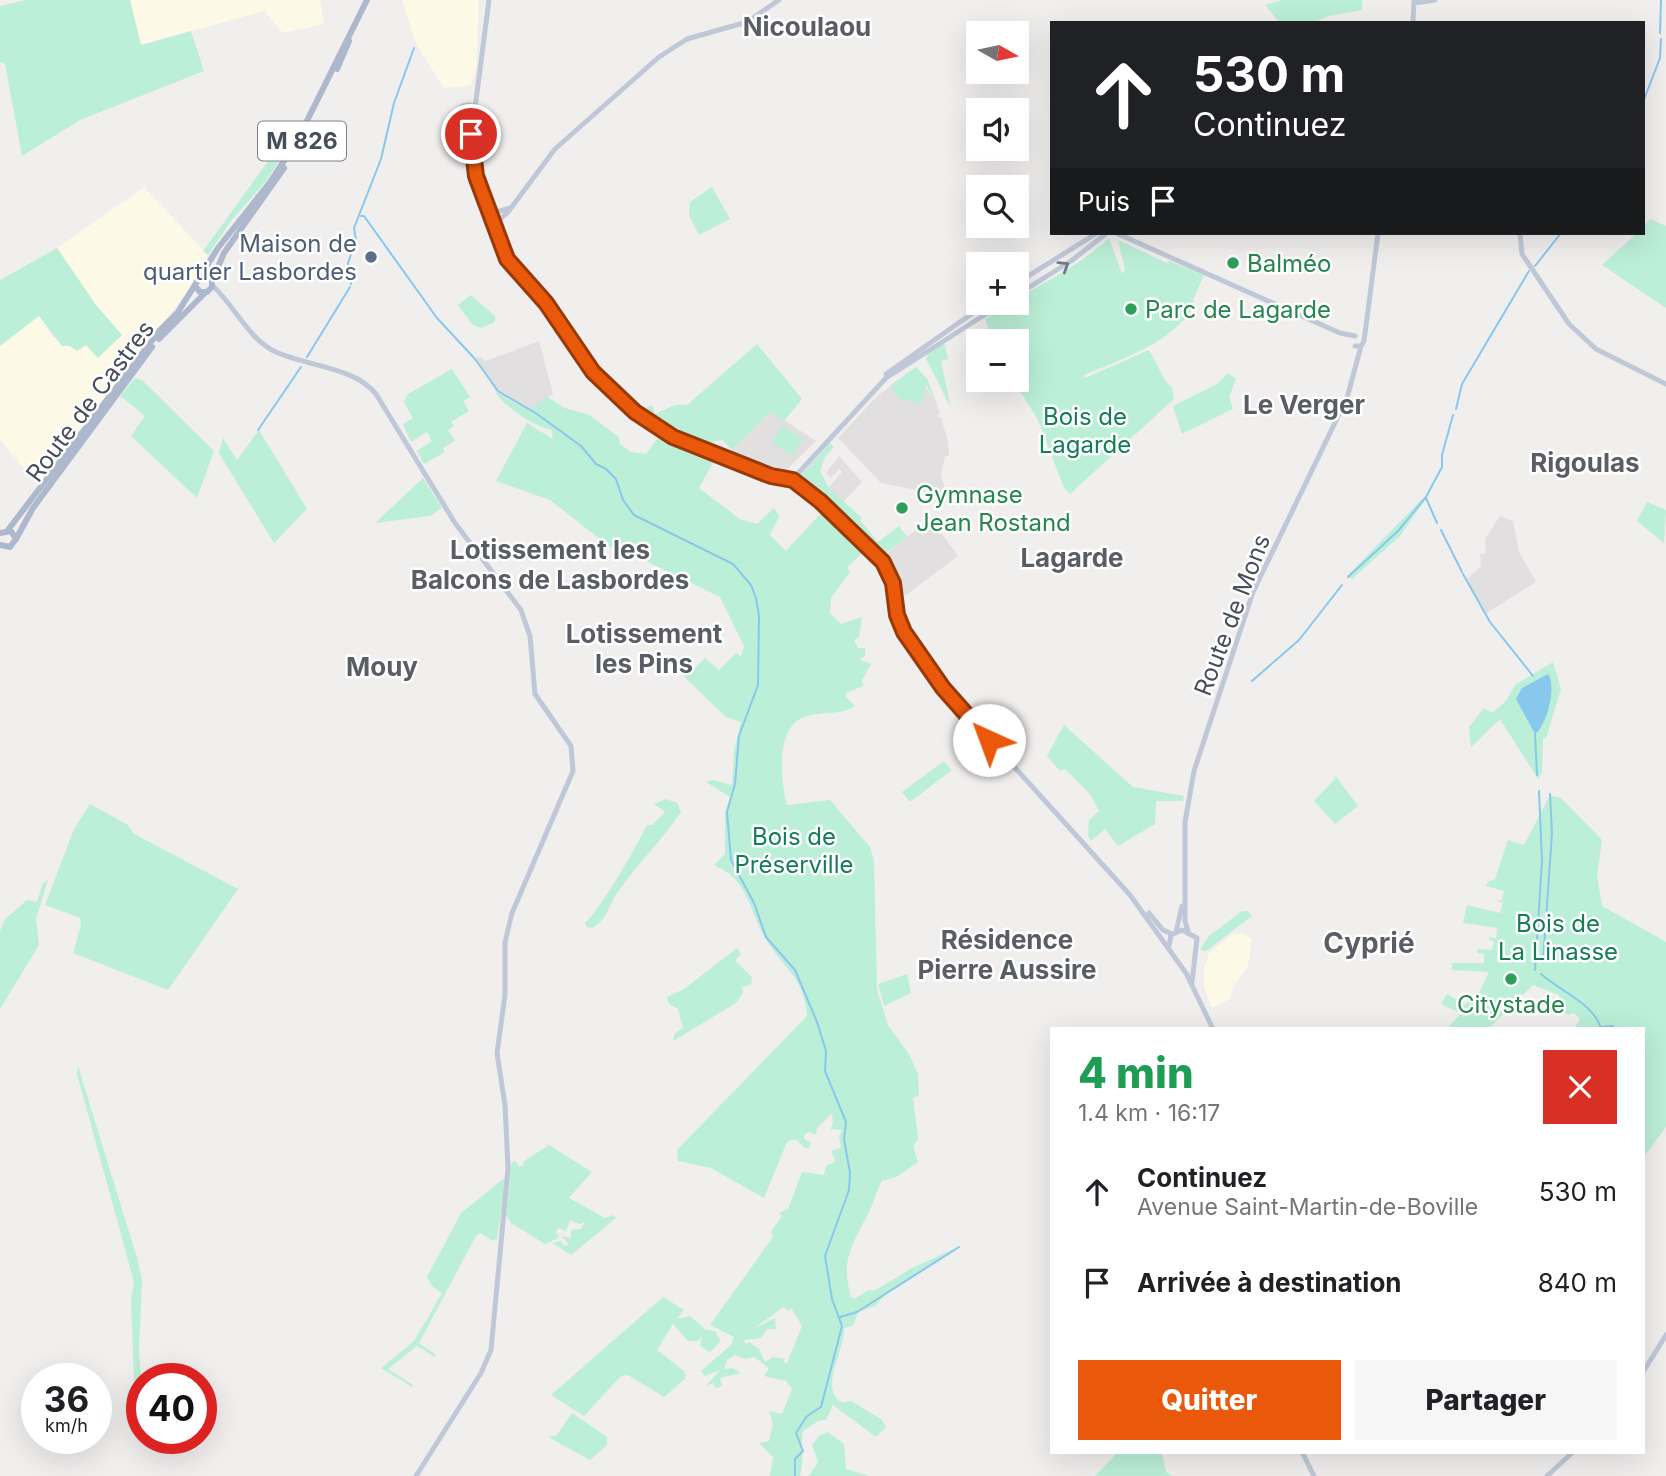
<!DOCTYPE html>
<html lang="fr">
<head>
<meta charset="utf-8">
<style>
  :root { --surface:#fff; --page:#f6f6f6; --text:#202124; --muted:#757577; --accent:#ea580c }
  body { margin:0; font-family:Inter,sans-serif; background:var(--page); color:var(--text); height:100vh; display:flex; flex-direction:column; font-size:26px; white-space:nowrap }
  * { box-sizing:border-box; margin:0 }
  p { font-size:23px; color:var(--muted) }
  .icon { flex:none; width:38px; height:38px; fill:none; stroke:currentColor; stroke-width:2; stroke-linecap:round; stroke-linejoin:round }
  .map { position:relative; flex:1; overflow:hidden }
  .panel { position:absolute; left:1050px; top:1027px; width:595px; height:427px; display:flex; flex-direction:column; background:var(--surface); border-radius:0px; box-shadow:0 7px 28px #0002 }
  .panel>* { flex:none }
  .guide { position:absolute; left:1050px; top:21px; width:595px; height:214px; border-radius:0px; box-shadow:0 7px 28px #0002; background:#202124; color:#fff; overflow:hidden }
  .needle { width:46px; rotate:99deg }
  .controls { position:absolute; left:966px; top:21px; display:grid; gap:14px }
  .controls a { display:grid; place-items:center; width:63px; height:63px; border-radius:0px; background:var(--surface); box-shadow:0 7px 28px #0002; font-size:35px }
  .speed { position:absolute; left:21px; top:1363px; display:flex; gap:14px; font-size:35px; font-weight:700; text-align:center }
  .speed>* { display:grid; place-content:center; width:91px; height:91px; border-radius:50%; background:var(--surface); box-shadow:0 7px 28px #0002; line-height:1 }
  .speed small { font-size:18px; font-weight:400 }
  .speed .limit { border:10px solid #d22; background:#fff; color:#111 }
  .pin { position:absolute; display:grid; place-items:center; width:60px; height:60px; color:#fff; margin:-30px; border:4px solid #fff; border-radius:50%; box-shadow:0 2px 7px #0007 }
  .me { position:absolute; width:77px; margin:-38px; rotate:317deg; stroke-linejoin:round; filter:drop-shadow(0 0 5px #0008) }
  .turn { display:flex; align-items:center; gap:24px; height:147px; padding:0 28px; font-size:32px }
  .turn .icon { width:91px; height:91px; stroke-width:2.5 }
  .turn b { display:block; font-size:49px; line-height:60px }
  .then { display:flex; align-items:center; height:66px; padding:0 28px; background:#0003; gap:14px; font-size:26px }
  .round { display:grid; place-items:center; flex:none; width:74px; height:74px; border-radius:0px; background:var(--page) }
  .summary { display:flex; align-items:center; justify-content:space-between; height:119px; padding:0 28px }
  h1 { font-size:42px; font-weight:800; line-height:52px; color:#1e9e55 }
  .primary-button { display:flex; gap:14px; margin-top:auto; padding:14px 28px }
  .primary-button a { flex:1; height:80px; border-radius:0px; background:var(--accent); color:#fff; font-size:28px; font-weight:800; line-height:80px; text-align:center }
  .primary-button a+a { background:var(--page); color:var(--text) }
  ul { padding:0; list-style:none }
  li { display:flex; align-items:center; gap:21px; height:91px; padding:0 28px }
  li div { flex:1 }
  li b { display:block; font-size:26px }
  li em { font-style:normal }
  .map>svg:first-child { display:block }
  .commercial { fill:#fcf9e7 }
  .education { fill:#e2dfe0 }
  .green { fill:#bcefd7; fill-rule:evenodd }
  .water { fill:#88c8ec }
  .lines { fill:none; stroke-linecap:round; stroke-linejoin:round }
  .stream { stroke:#88c8ec; stroke-width:2 }
  .secondary { stroke:#c0c8d7; stroke-width:5 }
  .primary { stroke:#adb8cd; stroke-width:6 }
  .oneway { stroke:#717986 }
  .route-casing { stroke:#983908; stroke-width:18 }
  .route { stroke:#ea580c; stroke-width:12 }
  .service-dot { fill:#5c6f8a; stroke:#fff; stroke-width:2.5 }
  .leisure-dot { fill:#2e9e5b; stroke:#fff; stroke-width:2.5 }
  .labels { text-anchor:middle; dominant-baseline:central; stroke-width:5; stroke-linejoin:round; paint-order:stroke }
  .shield { fill:#fff; stroke:#7e838c; stroke-width:2 }
  .shield-label { font-size:23px; font-weight:bold; fill:#464e5b }
  .service-label { font-size:24px; fill:#4e5e75; stroke:#fff; text-anchor:end }
  .leisure-label { font-size:24px; fill:#27864d; stroke:#fff; text-anchor:start }
  .street-label { font-size:24px; fill:#464e5b; stroke:#fff }
  .park-label { font-size:24px; fill:#167d59; stroke:#fff }
  .neighbourhood-label { font-size:26px; font-weight:bold; fill:#5a5d63; stroke:#fff }
  .quarter-label { font-size:28px; font-weight:bold; fill:#5a5d63; stroke:#fff }
</style>
</head>
<body>
<div class="map">
<svg width="1666" height="1476" viewBox="0 0 1666 1476">
  <rect width="100%" height="100%" fill="#f1eeee"/>
  <!-- commercial -->
  <path class="commercial" d="M130 0H320L324 24 283 33 264 11 141 45Z
    M402 0H479L476 68 471 85 444 88 416 44Z
    M144 187 208 255 189 290 39 486 0 440V346L39 315 53 337 70 345 122 335 96 305 57 248Z
    M1242 933 1252 939 1248 966 1233 987 1230 999 1212 1008 1204 987V964H1207L1208 954 1233 934Z"/>
  <!-- education -->
  <path class="education" d="M539 341 553 394 527 410 496 392 476 358 482 357 485 361 513 351 514 353 515 350Z
    M913 369 936 401 940 414 937 416 941 418 948 441 949 456H945L941 475 947 496 881 483 838 438 877 396Z
    M771 411 816 441 785 471 770 472 730 452Z
    M839 456 862 482 843 502 828 488 842 472 839 469 831 478 826 473Z
    M1500 516 1513 521 1519 552 1536 582 1485 614 1467 579 1481 566 1480 554 1486 553 1485 539Z
    M933 522 958 556 906 595 902 594 897 574 886 554 917 529 919 532Z"/>
  <!-- green -->
  <path class="green" d="M26 0H130L141 45 191 31 204 71 80 120 22 156 5 64 0 62V6Z
    M1282 0H1362V10L1328 16 1313 23H1280L1265 5Z
    M290 131 296 134 267 180 231 221 208 255 203 251Z
    M712 187 730 219 699 235 689 215 690 202Z
    M1650 219 1666 226V308L1602 265 1637 233H1643V226Z
    M1109 238 1122 274 1125 269 1118 240 1169 264 1167 260 1204 275 1193 300 1194 307C1168 345 1124 358 1084 375L1085 378 1149 350 1166 382 1172 387 1174 399 1070 494 1064 488 1038 420 1022 394 1004 382 1017 380V341H992L985 319 1011 303H1017V299C1052 278 1077 267 1109 238Z
    M57 248 96 305 122 335 98 358 86 345 77 351 70 346H62L39 316 0 346V280Z
    M471 295 495 316V322L481 328 473 325 458 305Z
    M944 343 948 359 941 361 951 408 926 359 928 354Z
    M757 344 802 399 784 421 770 412 732 450 722 440 707 443 640 410 652 405 655 414 675 405H687Z
    M916 367 927 379 936 401 926 385 922 403 899 399 891 385Z
    M452 369 470 397 463 401 469 411 451 422 454 426 448 430 455 441 443 448 445 452 424 464 417 451 432 441 427 432 411 442 403 424 413 418 404 402 408 394Z
    M1228 373 1236 379 1229 397 1233 409 1182 434 1173 406 1217 384Z
    M135 378 142 380 214 451 197 498 131 436 145 416 120 396Z
    M496 392 527 410 547 397 565 408 589 415 619 437 620 444 631 452 646 454 661 434 715 459 699 488 740 519 757 524 774 508 779 517 770 535 786 551 823 511 866 550 847 567 850 572 831 598 830 613 841 624 862 617 859 637 854 640 858 648H865V656L860 660 871 664 862 680 863 686 846 693V697L855 706C838 717 819 710 802 718 775 730 781 783 787 805L830 800 870 847 874 861 877 990 888 1025 909 1054 918 1074 919 1095 913 1098 918 1139 913 1146 918 1162 898 1176 882 1181C876 1191 874 1202 869 1212 853 1243 840 1260 851 1297L854 1299 869 1290 874 1291 912 1268 956 1248 885 1295 875 1306 858 1312 853 1326 844 1328C846 1349 817 1390 843 1403L851 1401 881 1419 886 1427 876 1437 833 1405 826 1420 818 1421 803 1431C800 1447 805 1456 800 1476H770L773 1457 759 1443 769 1441 773 1424 769 1411 782 1414 792 1389 786 1381 764 1376 769 1368 754 1357 745 1359 735 1355 727 1360 724 1369 733 1368 741 1373 720 1378 722 1386 716 1388 713 1383 706 1386 720 1370 705 1376 701 1371 731 1345 734 1337 710 1325 773 1237 771 1232 782 1216 779 1213 788 1209 802 1172 824 1175 826 1166 835 1161 831 1151 841 1148 839 1136 842 1130 830 1129 833 1124 832 1113 817 1128 816 1135 809 1132 804 1135V1139L811 1143 809 1148H805L795 1139 787 1142 764 1198 711 1168 678 1161 677 1150 807 1016C805 978 782 967 765 938 754 919 750 897 736 880 730 873 722 869 714 865L725 854V812L730 797 706 782 713 780 732 785 734 751 741 722 726 717 672 665 677 660 690 673 705 658 719 670 736 653 741 657 744 646 720 597 623 550 615 551 550 500 496 481 527 423 553 439 551 429C539 430 499 403 496 392ZM783 1307 789 1311 791 1308 802 1326 787 1363 783 1362 785 1359 773 1357 765 1362 759 1349 749 1342 746 1344 744 1340 761 1338 767 1329H776L775 1318 755 1328Z
    M782 426 803 439 793 456 772 443Z
    M259 430 307 509 274 543 219 453 223 438 237 460Z
    M830 443 834 447 825 457 820 471 829 488 862 518 860 520 878 542 899 526 907 537 886 553 897 574 902 594 893 570 882 555 800 480 801 475Z
    M423 478 442 508 430 516 375 523Z
    M1422 499 1425 500 1400 536 1352 579 1347 576Z
    M1647 502 1666 510 1664 543 1637 521Z
    M1553 662 1561 689 1546 738H1543L1542 772 1538 779 1500 719 1471 747 1469 727 1484 708 1492 713 1506 701 1515 685Z
    M1064 725 1133 787 1184 796 1183 801H1156L1155 824 1118 846 1105 829 1091 841 1088 836 1089 820 1099 811 1090 794 1065 769 1060 771 1047 756Z
    M944 761 952 770 910 802 902 792Z
    M1333 776 1337 778 1358 806 1335 824 1314 801 1335 779Z
    M1550 795 1561 798 1602 840 1597 875 1602 906 1666 942V1127L1643 1158V1029H1574L1580 1019 1574 1013 1568 1015 1558 1010 1559 995 1533 985 1488 1029H1447L1461 1013 1441 1004 1447 994 1466 1005 1472 995H1478L1489 972 1452 970V963H1484V954L1477 953V949L1492 950 1494 941 1489 940V937L1496 938 1497 928 1463 923 1467 905 1500 913 1503 903 1496 901 1502 900 1504 891 1486 886 1488 882 1495 879 1508 840 1524 845Z
    M666 799 677 803 681 812C662 841 637 864 617 893 608 907 608 918 593 928L587 927 585 923C599 912 638 844 647 825H652L665 812 654 804Z
    M90 804 128 825 133 833 142 838 238 889 168 990 73 953 81 925 80 918 45 905 74 829Z
    M48 880 36 919 39 945 0 1009V931L5 919 27 900 37 902 43 883Z
    M1242 911H1248L1252 916 1206 951 1200 950 1209 936Z
    M737 948 741 954 735 961 752 977 751 985 742 987 743 993 736 1003 673 1041 675 1033 683 1028 678 1009 669 1004 667 997 684 989Z
    M907 974 911 993 884 1006 878 984Z
    M78 1066 138 1261 142 1281 139 1351 142 1386H135L134 1380 131 1300 134 1282 77 1074Z
    M549 1145 592 1172 569 1198 605 1218 613 1215 616 1218 571 1255 552 1243 561 1241 564 1246 569 1245 562 1236 571 1238V1230L581 1229 585 1222 579 1224 570 1220 566 1231 559 1228 555 1233 559 1235 558 1238 545 1244 511 1223 506 1215 511 1163 515 1161 519 1166H523L524 1161Z
    M503 1179 506 1180 497 1239 493 1241 480 1233 476 1236 419 1343 436 1355 435 1357 417 1346 388 1369 413 1385 412 1387 381 1368 414 1341 442 1293 433 1287 427 1277 461 1213Z
    M663 1297 684 1310 677 1319 690 1316 706 1330 715 1331 721 1341 710 1352 700 1346 702 1337 698 1341H688L673 1324 657 1350 684 1371 686 1378 664 1397 628 1375 621 1376 584 1416 551 1395Z
    M572 1413 607 1437V1445L590 1460 548 1437 557 1435Z
    M828 1432 844 1444 846 1469 869 1476H809L818 1462 812 1445 819 1436Z
    M1118 1452 1162 1453 1166 1472 1172 1476H1095Z"/>
  <!-- water -->
  <path class="water" d="M1548 674C1557 686 1547 725 1535 734L1516 699 1522 688Z"/>
  <g class="lines">
    <!-- stream -->
    <path class="stream" d="M1660 33 1661 0
      M1643 102 1660 58 1661 39
      M361 216H364L437 318 475 359 498 391 537 414 581 446 596 464 606 469 616 479 623 500 634 515 733 564 751 585 756 598 759 616 758 685 739 736 735 784 727 812 731 860 754 903 766 937 795 970 817 1022 826 1051 825 1071 846 1122 844 1139 850 1173 849 1190 825 1256 832 1299 842 1326 821 1407 807 1416 796 1433 803 1451 795 1459V1476
      M1535 266 1561 233
      M351 284 348 263 356 240 354 228 381 159 394 103 414 48
      M307 357 350 287
      M1456 409 1462 384 1529 271
      M258 430 301 367
      M1426 498 1437 523
      M1441 530 1462 572
      M1463 574 1490 622 1533 676
      M1348 577 1398 531 1426 497 1442 467V455L1453 415
      M1252 681 1299 640 1342 585
      M1535 734 1537 775
      M1543 962 1552 833 1550 794
      M1535 970 1542 861 1539 791
      M1541 974C1560 991 1596 1005 1601 1029
      M1601 1027 1613 1026
      M840 1317 857 1312 959 1247"/>
    <!-- secondary -->
    <path class="secondary" d="M1414 3 1435 0
      M1413 23 1414 0
      M456 117a12 12 0 1 1 24 0a12 12 0 1 1-24 0Z
      M475 108 489 0
      M466 129 472 171 507 259 546 303 591 369 627 405 673 437 771 476 794 481 820 501 873 551 891 578 901 626 943 688 1130 895 1186 973 1213 1029
      M490 214 510 208
      M495 224 508 212 555 149 659 57 687 39 747 22 779 0
      M1116 233 1340 333 1355 336
      M1520 233 1522 254 1569 324 1596 349 1666 384
      M1017 283 1097 233
      M212 285C234 305 249 340 276 352 306 366 355 367 376 394L455 523 521 610 530 636 535 694 571 746 573 771 512 913 505 942V995L497 1053 505 1105 508 1168 491 1350 481 1373 416 1476
      M1017 295 1071 261 1107 233
      M1355 346H1361L1364 341 1378 233
      M886 374 987 303
      M792 480 886 378 1003 303
      M1149 913 1163 930 1172 934
      M1188 931 1185 921V822L1194 771 1253 592 1347 398 1361 346
      M1176 932 1182 906
      M1169 946 1171 935 1182 930 1197 938 1192 982
      M1643 1372 1666 1335
      M1302 1452 1314 1476
      M1547 1476 1573 1452"/>
    <!-- primary -->
    <path class="primary" d="M337 69 349 41
      M212 281 224 253 284 168
      M195 286 200 292H207L212 287V281
      M159 339 205 293
      M8 530 160 330 178 312 218 248 271 181 297 141 367 0
      M0 533 11 531 16 539 10 547 0 545
      M16 539 33 508 152 347"/>
  </g>
  <!-- one-way arrows -->
  <defs><path id="oneway-chevron" d="M-2-3.5L2.5 0L-2 3.5" fill="none" stroke-width="1.6" stroke-linecap="round" stroke-linejoin="round" transform="scale(1.75)"/></defs>
  <use class="oneway" href="#oneway-chevron" transform="translate(1064 266) rotate(-32)"/>
  <g class="lines">
    <!-- route casing -->
    <g class="route-casing">
      <path id="route" d="M471 134 476 176 507 259 546 303 593 372 635 412 673 437 771 476 793 480 820 501 883 562 893 583 897 615 904 632 943 688 989 740"/>
    </g>
    <!-- route -->
    <use href="#route" class="route"/>
  </g>
  <!-- markers -->
  <circle class="service-dot" cx="371" cy="257" r="7"/>
  <g class="leisure-dot">
    <circle cx="1233" cy="263" r="7"/>
    <circle cx="1131" cy="309" r="7"/>
    <circle cx="902" cy="508" r="7"/>
    <circle cx="1511" cy="979" r="7"/>
  </g>
  <g class="labels">
    <!-- shield labels -->
    <rect class="shield" x="258" y="121.5" width="88" height="39" rx="5"/>
    <g class="shield-label">
      <text x="302" y="141">M 826</text>
    </g>
    <!-- service labels -->
    <g class="service-label">
      <text x="357" y="243">Maison de<tspan x="357" dy="28">quartier Lasbordes</tspan></text>
    </g>
    <!-- leisure labels -->
    <g class="leisure-label">
      <text x="1247" y="263">Balméo</text>
      <text x="1145" y="309">Parc de Lagarde</text>
      <text x="916" y="494">Gymnase<tspan x="916" dy="28">Jean Rostand</tspan></text>
      <text x="1511" y="1004" text-anchor="middle">Citystade</text>
    </g>
    <!-- street labels -->
    <g class="street-label">
      <text transform="translate(90 401) rotate(-53)">Route de Castres</text>
      <text transform="translate(1232 615) rotate(-69)">Route de Mons</text>
    </g>
    <!-- park labels -->
    <g class="park-label">
      <text x="1085" y="416">Bois de<tspan x="1085" dy="28">Lagarde</tspan></text>
      <text x="794" y="836">Bois de<tspan x="794" dy="28">Préserville</tspan></text>
      <text x="1558" y="923">Bois de<tspan x="1558" dy="28">La Linasse</tspan></text>
    </g>
    <!-- neighbourhood labels -->
    <g class="neighbourhood-label">
      <text x="807" y="26">Nicoulaou</text>
      <text x="1304" y="404">Le Verger</text>
      <text x="1585" y="462">Rigoulas</text>
      <text x="550" y="549">Lotissement les<tspan x="550" dy="30">Balcons de Lasbordes</tspan></text>
      <text x="1072" y="557">Lagarde</text>
      <text x="644" y="633">Lotissement<tspan x="644" dy="30">les Pins</tspan></text>
      <text x="382" y="666">Mouy</text>
      <text x="1007" y="939">Résidence<tspan x="1007" dy="30">Pierre Aussire</tspan></text>
    </g>
    <!-- quarter labels -->
    <g class="quarter-label">
      <text x="1369" y="943">Cyprié</text>
    </g>
  </g>
</svg>
<div class="controls">
<a><svg class="needle" viewBox="-14 -14 28 28"><path d="M0-13l5 13h-10z" fill="#e53935"/><path d="M0 13l5-13h-10z" fill="#757577"/></svg></a>
<a><svg class="icon" aria-label="sound" viewBox="0 0 24 24"><path d="M4 9h4l5-4v14l-5-4H4zM17 9q2 3 0 6"/></svg></a>
<a><svg class="icon" aria-label="search" viewBox="0 0 24 24"><circle cx="10" cy="10" r="6"/><path d="M15 15l6 6"/></svg></a>
<a>+</a>
<a>−</a>
</div>
<div class="speed"><div>36<small>km/h</small></div><div class="limit">40</div></div>
<div class="pin" style="left:471px;top:134px;background:#d93025"><svg class="icon" aria-label="arrive" viewBox="0 0 24 24"><path d="M6 21V4h12l-3 4 3 4H6"/></svg></div>
<svg class="me" style="left:989px;top:740px" viewBox="-20 -20 40 40"><circle r="19" fill="#fff"/><path d="M0-13L10 11 0 6-10 11z" fill="#ea580c"/></svg>
<div class="guide">
<div class="turn"><svg class="icon" aria-label="ahead" viewBox="0 0 24 24"><path d="M12 20V5M6 11l6-6 6 6"/></svg><div><b>530 m</b>Continuez</div></div>
<div class="then">Puis<svg class="icon" aria-label="arrive" viewBox="0 0 24 24"><path d="M6 21V4h12l-3 4 3 4H6"/></svg></div>
</div>
<section class="panel">
<div class="summary"><div><h1>4 min</h1><p>1.4 km · 16:17</p></div><a class="round" style="background:#d93025;color:#fff"><svg class="icon" aria-label="close" viewBox="0 0 24 24"><path d="M6 6l12 12M18 6L6 18"/></svg></a></div>
<ul>
<li><svg class="icon" aria-label="ahead" viewBox="0 0 24 24"><path d="M12 20V5M6 11l6-6 6 6"/></svg><div><b>Continuez</b><p>Avenue Saint-Martin-de-Boville</p></div><em>530 m</em></li>
<li><svg class="icon" aria-label="arrive" viewBox="0 0 24 24"><path d="M6 21V4h12l-3 4 3 4H6"/></svg><div><b>Arrivée à destination</b></div><em>840 m</em></li>
</ul>
<div class="primary-button"><a>Quitter</a><a>Partager</a></div>
</section>
</div>
</body>
</html>
